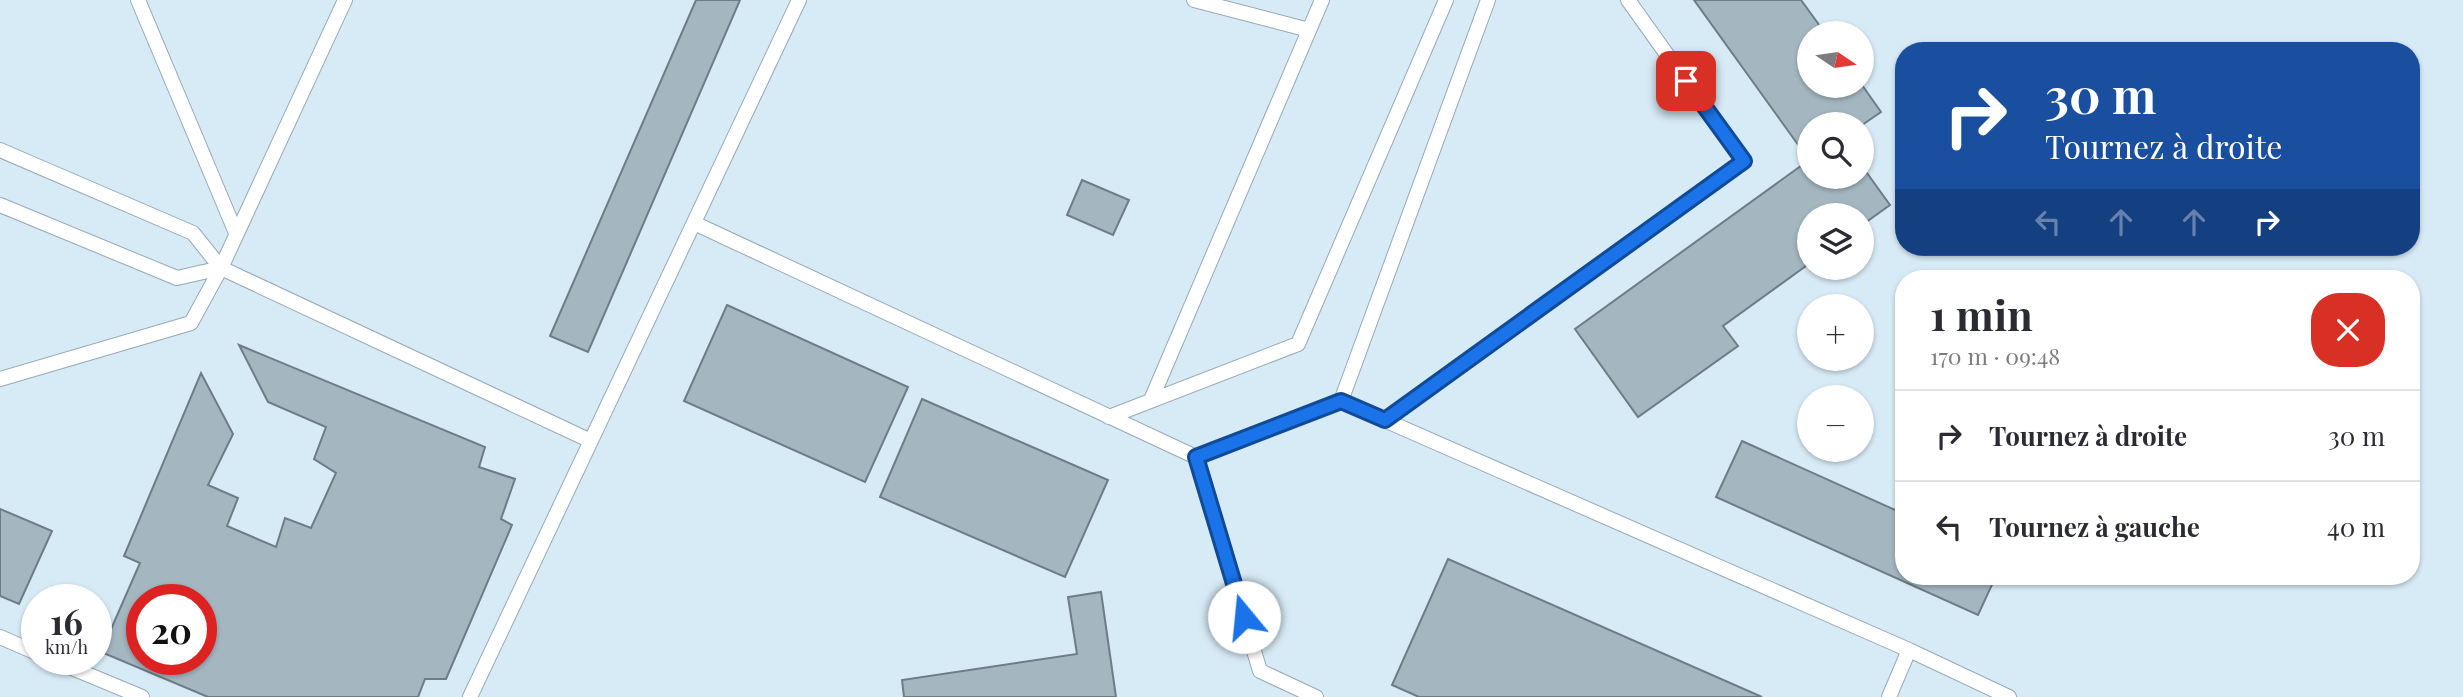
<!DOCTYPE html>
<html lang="fr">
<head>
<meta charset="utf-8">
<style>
  :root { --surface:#fff; --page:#f2f2f3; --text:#2b2b33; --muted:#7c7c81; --line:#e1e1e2 }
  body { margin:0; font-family:"Playfair Display",serif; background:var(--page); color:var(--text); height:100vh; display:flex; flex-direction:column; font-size:26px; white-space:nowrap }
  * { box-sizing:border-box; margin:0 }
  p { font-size:23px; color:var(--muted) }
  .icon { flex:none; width:38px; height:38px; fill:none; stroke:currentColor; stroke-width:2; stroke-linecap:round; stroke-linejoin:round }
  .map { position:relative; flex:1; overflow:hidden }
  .details { position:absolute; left:1895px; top:270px; width:525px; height:315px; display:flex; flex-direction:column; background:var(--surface); border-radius:28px; box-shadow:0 2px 5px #0004 }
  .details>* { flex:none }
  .top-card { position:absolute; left:1895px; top:42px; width:525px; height:214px; border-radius:28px; box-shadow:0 2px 5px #0004; background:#1a4fa0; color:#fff; overflow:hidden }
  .needle { width:46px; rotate:103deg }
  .tools { position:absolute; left:1797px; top:21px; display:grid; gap:14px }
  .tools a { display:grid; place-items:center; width:77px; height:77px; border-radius:50%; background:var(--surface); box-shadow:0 2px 5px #0004; font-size:35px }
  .speed { position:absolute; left:21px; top:584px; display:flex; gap:14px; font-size:35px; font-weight:700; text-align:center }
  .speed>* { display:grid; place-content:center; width:91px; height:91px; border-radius:50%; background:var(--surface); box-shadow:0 2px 5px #0004; line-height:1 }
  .speed small { font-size:18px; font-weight:400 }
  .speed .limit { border:10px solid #d22; background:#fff; color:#111 }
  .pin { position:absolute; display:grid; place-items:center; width:60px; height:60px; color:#fff; margin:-30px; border-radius:14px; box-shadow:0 4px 10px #0006 }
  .me { position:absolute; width:77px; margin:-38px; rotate:343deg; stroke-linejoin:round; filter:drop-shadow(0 0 5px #0008) }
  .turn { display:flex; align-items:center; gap:24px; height:147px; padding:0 35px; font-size:32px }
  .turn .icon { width:91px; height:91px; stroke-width:2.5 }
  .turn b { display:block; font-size:49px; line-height:60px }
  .lanes { display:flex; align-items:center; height:66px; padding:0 35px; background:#0003; justify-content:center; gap:35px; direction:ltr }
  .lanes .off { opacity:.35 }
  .round { display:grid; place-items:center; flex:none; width:74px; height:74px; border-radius:28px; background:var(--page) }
  .headline { display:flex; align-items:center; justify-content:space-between; height:119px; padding:0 35px }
  h1 { font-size:42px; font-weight:700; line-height:52px }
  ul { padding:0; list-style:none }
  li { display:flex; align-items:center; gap:21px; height:91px; padding:0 35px; border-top:2px solid var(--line) }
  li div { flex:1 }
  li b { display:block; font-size:26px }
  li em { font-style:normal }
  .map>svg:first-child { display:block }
  .building { fill:#a4b7c1; stroke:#6b7d86; stroke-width:2; fill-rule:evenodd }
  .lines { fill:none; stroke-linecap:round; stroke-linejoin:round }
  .lane-casing { stroke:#96a9b3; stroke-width:16 }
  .lane { stroke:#fff; stroke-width:14 }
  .route-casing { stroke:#114b97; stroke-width:18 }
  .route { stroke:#1a73e8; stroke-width:12 }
</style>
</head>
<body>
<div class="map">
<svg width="2463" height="697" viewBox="0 0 2463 697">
  <rect width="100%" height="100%" fill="#d7ebf6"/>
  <!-- building -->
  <path class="building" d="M696 0H740L588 352 550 336Z
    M1694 0H1801L1825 33H1810V86L1862 85 1881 112 1862 125 1810 124V177H1862V166L1890 205 1862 225V215H1810V263L1723 326 1738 346 1638 417 1575 329 1809 160Z
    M1082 180 1129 200 1113 235 1067 215Z
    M727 305 908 387 865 482 684 401Z
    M239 345 485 447 479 467 515 479 501 519 512 525 446 679H425L418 697H208L101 652 140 563 124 556 201 373 233 434 208 485 238 498 227 526 276 547 285 518 311 528 336 473 314 459 326 427 268 402ZM142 600H201V660H142Z
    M922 399 1108 480 1065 577 880 497Z
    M1742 441 1904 514V576H1996L1978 615 1716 497Z
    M0 509 52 531 19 604 0 596Z
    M1448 559 1762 697H1419L1392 685Z
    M1101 592 1116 697H904L902 680 1077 654 1068 597Z"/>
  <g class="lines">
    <!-- lane casing -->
    <g class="lane-casing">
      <path id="lane" d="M138 0 236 233
        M1194 0 1309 30
        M0 150 193 233 221 268 591 441
        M0 205 177 278 221 268
        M694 223 1196 457 1341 401 1909 650 1889 697
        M0 379 191 323 221 268 345 0
        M1151 400 1322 0
        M1341 401 1488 0
        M1109 417 1298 344 1446 0
        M1385 420 1743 161 1628 0
        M1196 457 1260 671 1316 697
        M0 637 37 653
        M1909 650 2009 697
        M53 660 142 697
        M470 697 799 0"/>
    </g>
    <!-- lane -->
    <use href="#lane" class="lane"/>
  </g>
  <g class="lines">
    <!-- route casing -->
    <g class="route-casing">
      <path id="route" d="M1244 617 1196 457 1341 401 1385 420 1744 161 1686 81"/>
    </g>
    <!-- route -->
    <use href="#route" class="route"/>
  </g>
</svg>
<div class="tools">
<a><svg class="needle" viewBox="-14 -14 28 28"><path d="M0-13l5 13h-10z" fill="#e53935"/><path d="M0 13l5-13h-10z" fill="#7c7c81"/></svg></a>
<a><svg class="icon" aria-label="search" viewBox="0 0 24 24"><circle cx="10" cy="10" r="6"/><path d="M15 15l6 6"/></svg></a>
<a><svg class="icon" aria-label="layers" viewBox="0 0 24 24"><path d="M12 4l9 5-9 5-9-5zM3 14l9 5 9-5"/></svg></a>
<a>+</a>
<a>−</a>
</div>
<div class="speed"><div>16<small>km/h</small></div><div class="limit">20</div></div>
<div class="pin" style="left:1686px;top:81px;background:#d93025"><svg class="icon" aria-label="arrive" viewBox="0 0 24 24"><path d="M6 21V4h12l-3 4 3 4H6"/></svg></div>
<svg class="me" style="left:1244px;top:617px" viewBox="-20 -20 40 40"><circle r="19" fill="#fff"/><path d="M0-13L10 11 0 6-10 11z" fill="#1a73e8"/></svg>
<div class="top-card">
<div class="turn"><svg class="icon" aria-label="right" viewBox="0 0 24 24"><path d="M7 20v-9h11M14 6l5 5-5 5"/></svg><div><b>30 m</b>Tournez à droite</div></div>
<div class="lanes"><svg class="icon off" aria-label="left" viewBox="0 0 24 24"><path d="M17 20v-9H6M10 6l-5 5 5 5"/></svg><svg class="icon off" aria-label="ahead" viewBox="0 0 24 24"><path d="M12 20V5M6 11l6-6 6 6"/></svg><svg class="icon off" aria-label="ahead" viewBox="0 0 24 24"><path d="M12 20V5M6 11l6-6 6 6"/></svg><svg class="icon" aria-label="right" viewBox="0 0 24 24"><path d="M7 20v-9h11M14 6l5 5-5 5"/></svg></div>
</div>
<section class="details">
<div class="headline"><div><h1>1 min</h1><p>170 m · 09:48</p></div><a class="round" style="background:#d93025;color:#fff"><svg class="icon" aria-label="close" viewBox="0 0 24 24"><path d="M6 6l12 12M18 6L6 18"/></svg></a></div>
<ul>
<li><svg class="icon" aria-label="right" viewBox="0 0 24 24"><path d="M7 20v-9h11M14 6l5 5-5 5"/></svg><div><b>Tournez à droite</b></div><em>30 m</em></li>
<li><svg class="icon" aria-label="left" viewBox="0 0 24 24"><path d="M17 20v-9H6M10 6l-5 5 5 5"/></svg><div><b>Tournez à gauche</b></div><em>40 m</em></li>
</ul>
</section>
</div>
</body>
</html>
